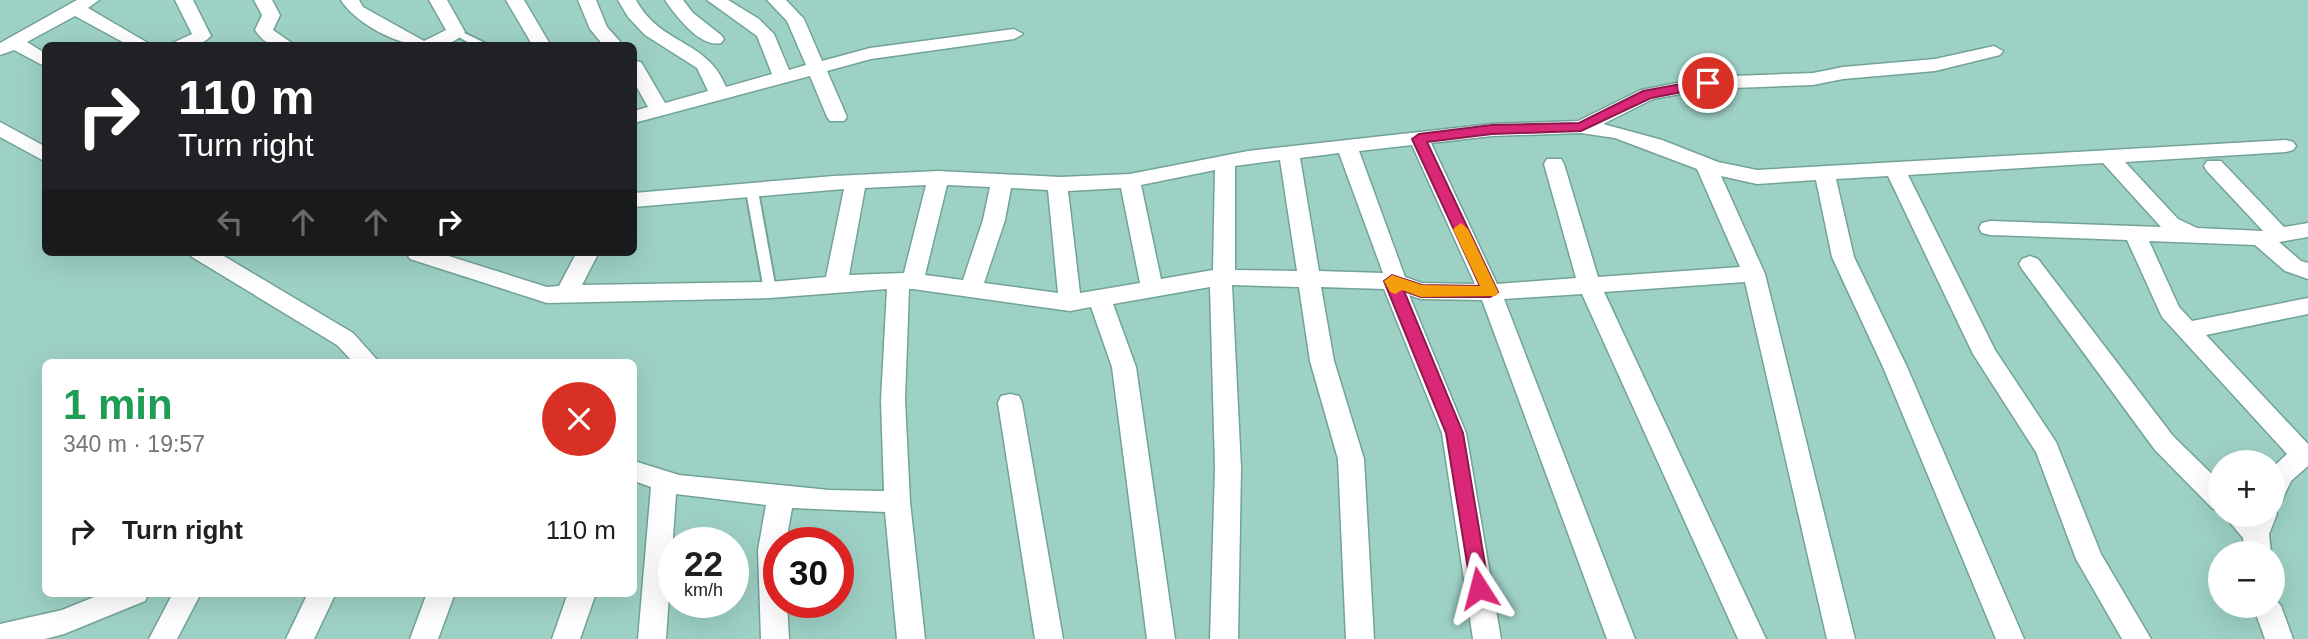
<!DOCTYPE html>
<html lang="en">
<head>
<meta charset="utf-8">
<style>
  :root { --surface:#fff; --page:#f6f6f6; --text:#202124; --muted:#757577 }
  body { margin:0; font-family:Helvetica,sans-serif; background:var(--page); color:var(--text); height:100vh; display:flex; flex-direction:column; font-size:26px; white-space:nowrap }
  * { box-sizing:border-box; margin:0 }
  p { font-size:23px; color:var(--muted) }
  .icon { flex:none; width:38px; height:38px; fill:none; stroke:currentColor; stroke-width:2; stroke-linecap:round; stroke-linejoin:round }
  .map { position:relative; flex:1; overflow:hidden }
  .panel { position:absolute; left:42px; top:359px; width:595px; height:238px; display:flex; flex-direction:column; background:var(--surface); border-radius:10px; box-shadow:0 7px 28px #0002 }
  .panel>* { flex:none }
  .guide { position:absolute; left:42px; top:42px; width:595px; height:214px; border-radius:10px; box-shadow:0 7px 28px #0002; background:#202124; color:#fff; overflow:hidden }
  .tools { position:absolute; left:2208px; top:450px; display:grid; gap:14px }
  .tools a { display:grid; place-items:center; width:77px; height:77px; border-radius:50%; background:var(--surface); box-shadow:0 7px 28px #0002; font-size:35px }
  .speed { position:absolute; left:658px; top:527px; display:flex; gap:14px; font-size:35px; font-weight:700; text-align:center }
  .speed>* { display:grid; place-content:center; width:91px; height:91px; border-radius:50%; background:var(--surface); box-shadow:0 7px 28px #0002; line-height:1 }
  .speed small { font-size:18px; font-weight:400 }
  .speed .limit { border:10px solid #d22; background:#fff; color:#111 }
  .pin { position:absolute; display:grid; place-items:center; width:60px; height:60px; color:#fff; margin:-30px; border:4px solid #fff; border-radius:50%; box-shadow:0 2px 7px #0007 }
  .me { position:absolute; width:77px; margin:-38px; rotate:351deg; stroke-linejoin:round; filter:drop-shadow(0 0 5px #0008) }
  .turn { display:flex; align-items:center; gap:24px; height:147px; padding:0 21px; font-size:32px }
  .turn .icon { width:91px; height:91px; stroke-width:2.5 }
  .turn b { display:block; font-size:49px; line-height:60px }
  .lanes { display:flex; align-items:center; height:66px; padding:0 21px; background:#0003; justify-content:center; gap:35px; direction:ltr }
  .lanes .off { opacity:.35 }
  .round { display:grid; place-items:center; flex:none; width:74px; height:74px; border-radius:37px; background:var(--page) }
  .summary { display:flex; align-items:center; justify-content:space-between; height:119px; padding:0 21px }
  h1 { font-size:42px; font-weight:700; line-height:52px; color:#1e9e55 }
  ul { padding:0; list-style:none }
  li { display:flex; align-items:center; gap:21px; height:105px; padding:0 21px }
  li div { flex:1 }
  li b { display:block; font-size:26px }
  li em { font-style:normal }
  .map>svg:first-child { display:block }
  .lines { fill:none; stroke-linecap:round; stroke-linejoin:round }
  .service-casing { stroke:#71a398; stroke-width:4 }
  .minor-casing { stroke:#71a398; stroke-width:3 }
  .service { fill:#fff; fill-rule:evenodd }
  .minor { fill:#fff; fill-rule:evenodd }
  .route { fill:#db2777; stroke:#8e194d; stroke-width:2 }
  .slow { fill:#f59e0b }
</style>
</head>
<body>
<div class="map">
<svg width="2308" height="639" viewBox="0 0 2308 639">
  <rect width="100%" height="100%" fill="#9ed1c6"/>
  <g class="lines">
    <!-- service casing -->
    <g class="service-casing">
      <path id="service" d="M456 29 487 44 489 46H475L453 34 451 32Z
        M752 187 758 191 776 290 770 294 764 290 746 191Z"/>
    </g>
    <!-- minor casing -->
    <g class="minor-casing">
      <path id="minor" d="M77 0H99L88 8 153 46H130L75 16 27 42 46 54V67L14 50 0 55V43Z
        M175 0H193L211 36C200 48 181 46 166 46L192 34Z
        M254 0H272L280 15 273 30 296 46C277 46 266 47 255 30L262 15Z
        M341 0H359L363 7 424 41 446 30 429 0H447L465 32C436 67 360 31 341 0Z
        M506 0H524L551 46H533Z
        M578 0H596L607 27 624 46H604L590 29Z
        M618 0H636C661 46 707 39 726 87L772 74 757 36 707 0H728L759 19 774 34 789 70 806 65 787 21 767 0H786L804 19 822 61 870 48 1014 29 1023 34 1014 39 871 59 827 71 847 117 844 121H830L827 117 810 76 634 123V111L648 107 634 82V61L641 62 665 103 708 91 697 68 645 35 628 17Z
        M665 0H683L693 13 721 35 724 39 721 43C700 48 676 16 665 0Z
        M1994 46 2003 51 2000 55 1935 71 1843 79 1813 85 1708 89 1653 99 1603 124 1662 140 1718 162 1757 170 2286 140 2293 142 2296 146 2293 150 2286 152 2125 162 2178 219 2197 228 2263 231 2207 171 2204 166 2207 161H2221L2284 227 2308 223V237L2279 242 2301 261 2308 263V279L2285 271 2255 245 2149 241 2179 307 2192 321 2308 298V314L2206 335 2308 444V466L2291 481 2282 500 2273 503V467L2287 454 2162 317 2127 240 1990 235 1982 233 1979 228 1982 223 1990 221 2161 227 2103 163 1908 175 1995 350 2056 442 2101 554 2151 639H2122L2076 559 2036 452 1973 354 1888 176 1836 179 1854 257 1907 367 2024 639H1996L1883 367 1832 257 1816 180 1757 184 1721 176 1765 274 1855 639H1827L1745 282 1604 292 1766 639H1738L1582 294 1504 299 1635 639H1607L1482 300 1421 299 1409 295 1466 433 1501 639H1473L1442 433 1384 289 1321 287 1334 361 1364 459 1374 639H1346L1338 459 1310 361 1299 287 1232 285 1241 468 1238 639H1210L1215 468 1210 287 1113 304 1136 367 1175 639H1147L1112 367 1091 307 1070 311 913 289H909L905 400 910 502 925 639H897L885 512 792 508 786 542H779V602H787L789 639H761L758 550 766 505 676 494 666 639H638L651 487 634 481V461L679 475 829 490 884 491 881 400 887 289 770 298 547 303 410 259 407 254 436 252 547 287 559 286 577 252H599L582 285 770 282 826 277 844 189 634 207V193L834 176 938 171 1061 177 1130 174 1248 151 1492 124 1578 121 1641 90 1708 77 1813 73 1843 67 1935 59ZM1581 133 1615 138 1697 169 1740 267 1598 277 1564 164 1561 159H1547L1544 164 1576 278 1497 284 1431 143 1492 136ZM1412 145 1475 284 1422 283 1405 277 1359 151ZM1339 153 1383 273 1319 271 1300 158ZM1280 160 1297 271 1235 270V166ZM1215 170 1213 270 1161 279 1141 185ZM926 185 904 273 849 275 865 188ZM947 185 990 187 983 220 963 280 925 275ZM1011 188 1048 190 1058 293 984 283 1005 220ZM1121 188 1140 283 1080 293 1068 191Z
        M0 122 46 147V162L0 137Z
        M189 252H217L353 333 379 362H353L337 345 192 257Z
        M2030 256 2038 259 2173 436 2221 483V511L2212 508 2155 450 2022 269 2019 264 2022 259Z
        M1010 394 1019 396 1022 403 1063 639H1035L998 403 1001 396Z
        M2273 506 2277 514 2269 534 2271 553H2245L2243 538 2223 514H2273Z
        M104 593H149L145 601 64 634 45 639H0V624L62 610Z
        M173 593H201L177 639H149Z
        M308 593H336L314 639H286Z
        M427 593H455L438 639H410Z
        M568 593H596L580 639H552Z
        M2273 596 2281 606 2293 639H2265L2253 606H2273Z"/>
    </g>
    <!-- service -->
    <use href="#service" class="service"/>
    <!-- minor -->
    <use href="#minor" class="minor"/>
  </g>
  <!-- route -->
  <path class="route" d="M1708 79 1715 83 1713 86 1651 98 1581 131 1492 134 1427 142 1498 292 1490 297H1421L1404 291 1463 433 1489 588 1486 594 1479 596 1472 594 1446 433 1384 281 1392 275 1422 285 1480 286 1412 139 1419 134 1492 125 1579 123 1643 91Z"/>
  <!-- slow -->
  <path class="slow" d="M1461 223 1468 229 1498 292 1496 296 1421 297 1402 290 1395 294 1390 292 1384 281 1392 275 1422 285 1480 286 1453 229Z"/>
</svg>
<div class="tools">
<a>+</a>
<a>−</a>
</div>
<div class="speed"><div>22<small>km/h</small></div><div class="limit">30</div></div>
<div class="pin" style="left:1708px;top:83px;background:#d93025"><svg class="icon" aria-label="arrive" viewBox="0 0 24 24"><path d="M6 21V4h12l-3 4 3 4H6"/></svg></div>
<svg class="me" style="left:1479px;top:588px" viewBox="-20 -20 40 40"><path d="M0-17L14 15 0 8-14 15z" fill="#db2777" stroke="#fff" stroke-width="4"/></svg>
<div class="guide">
<div class="turn"><svg class="icon" aria-label="right" viewBox="0 0 24 24"><path d="M7 20v-9h11M14 6l5 5-5 5"/></svg><div><b>110 m</b>Turn right</div></div>
<div class="lanes"><svg class="icon off" aria-label="left" viewBox="0 0 24 24"><path d="M17 20v-9H6M10 6l-5 5 5 5"/></svg><svg class="icon off" aria-label="ahead" viewBox="0 0 24 24"><path d="M12 20V5M6 11l6-6 6 6"/></svg><svg class="icon off" aria-label="ahead" viewBox="0 0 24 24"><path d="M12 20V5M6 11l6-6 6 6"/></svg><svg class="icon" aria-label="right" viewBox="0 0 24 24"><path d="M7 20v-9h11M14 6l5 5-5 5"/></svg></div>
</div>
<section class="panel">
<div class="summary"><div><h1>1 min</h1><p>340 m · 19:57</p></div><a class="round" style="background:#d93025;color:#fff"><svg class="icon" aria-label="close" viewBox="0 0 24 24"><path d="M6 6l12 12M18 6L6 18"/></svg></a></div>
<ul>
<li><svg class="icon" aria-label="right" viewBox="0 0 24 24"><path d="M7 20v-9h11M14 6l5 5-5 5"/></svg><div><b>Turn right</b></div><em>110 m</em></li>
</ul>
</section>
</div>
</body>
</html>
